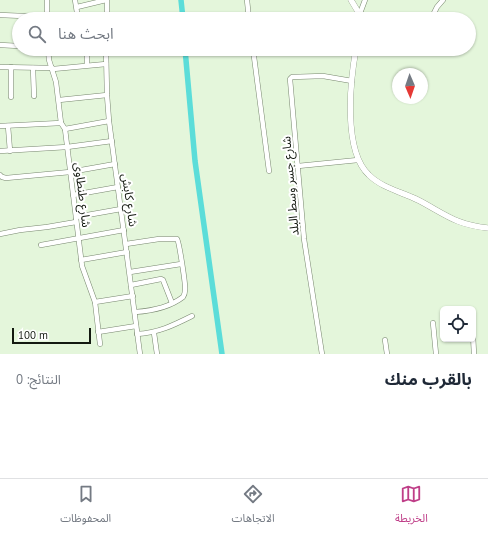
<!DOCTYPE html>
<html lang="ar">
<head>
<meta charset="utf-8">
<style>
  body { margin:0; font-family:"PT Sans","Noto Sans Arabic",sans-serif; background:#f2f2f3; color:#1f2937; direction:rtl }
  .controls { position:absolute; right:12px; bottom:12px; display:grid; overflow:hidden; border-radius:6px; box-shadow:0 1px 3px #0004 }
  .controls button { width:36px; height:36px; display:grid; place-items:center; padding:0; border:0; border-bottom:1px solid #e0e1e3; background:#fff; color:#1f2937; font:20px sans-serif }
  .compass { position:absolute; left:392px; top:68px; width:36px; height:36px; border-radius:50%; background:#fff; box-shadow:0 1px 3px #0004; rotate:178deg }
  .scale { position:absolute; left:12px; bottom:10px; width:79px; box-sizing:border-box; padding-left:4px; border:2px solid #131910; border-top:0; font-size:11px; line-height:14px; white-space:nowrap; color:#131910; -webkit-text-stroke:3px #fff; paint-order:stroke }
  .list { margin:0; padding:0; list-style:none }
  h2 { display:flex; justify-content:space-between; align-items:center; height:52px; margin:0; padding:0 16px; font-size:17px }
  h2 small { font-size:13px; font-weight:400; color:#747a83 }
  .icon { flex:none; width:22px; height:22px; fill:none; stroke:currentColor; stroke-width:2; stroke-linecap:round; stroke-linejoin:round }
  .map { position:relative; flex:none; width:488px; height:354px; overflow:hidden; direction:ltr }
  .search { position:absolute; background:#fff; box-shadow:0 1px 3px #0004; left:12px; right:12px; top:12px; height:44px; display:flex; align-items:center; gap:10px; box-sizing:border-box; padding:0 14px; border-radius:22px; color:#747a83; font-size:15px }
  .sheet { height:124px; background:#fff }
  nav { display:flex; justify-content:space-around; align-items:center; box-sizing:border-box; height:56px; border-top:1px solid #e0e1e3; background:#fff; font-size:11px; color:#747a83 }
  nav a { display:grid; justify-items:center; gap:2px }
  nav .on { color:#bf3e88 }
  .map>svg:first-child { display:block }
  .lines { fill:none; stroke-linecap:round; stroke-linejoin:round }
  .canal { stroke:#5bddd9; stroke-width:5.5 }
  .minor-casing { stroke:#78876f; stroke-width:5.5 }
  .tertiary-casing { stroke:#78876f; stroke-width:6 }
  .minor { stroke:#fff; stroke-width:4.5 }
  .tertiary { stroke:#fff; stroke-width:5.5 }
  .labels { text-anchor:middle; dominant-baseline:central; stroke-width:4; stroke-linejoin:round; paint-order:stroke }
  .street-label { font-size:12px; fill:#131910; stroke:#fff }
</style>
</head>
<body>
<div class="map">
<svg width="488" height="354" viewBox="0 0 488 354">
  <rect width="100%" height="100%" fill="#e4f6db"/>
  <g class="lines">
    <!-- canal -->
    <g class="canal">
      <path d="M181 0 183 19"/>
      <path d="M185 49 195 161 222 354"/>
    </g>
    <defs>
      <g id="minor">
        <path d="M47 0V19"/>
        <path d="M75 0 78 19"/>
        <path d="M247 0 249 19"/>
        <path d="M77 7 106 0"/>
        <path d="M0 15 47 17"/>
        <path d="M359 16 365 0"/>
        <path d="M107 19V0"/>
        <path d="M431 19 437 7 443 0"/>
        <path d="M0 45 19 46"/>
        <path d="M48 49 49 60 56 82 61 123 65 129 82 266 95 302 100 344"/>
        <path d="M87 49V65"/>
        <path d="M106 49 107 95 109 121 140 354"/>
        <path d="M253 49 269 171"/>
        <path d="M48 53 86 49"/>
        <path d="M0 67 52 68"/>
        <path d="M11 67V97"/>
        <path d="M33 68 34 96"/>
        <path d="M53 69 106 64"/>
        <path d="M59 100 107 95"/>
        <path d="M0 126 61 123"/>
        <path d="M8 126 10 151"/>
        <path d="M65 129 109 121"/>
        <path d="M0 151 67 147 112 141"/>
        <path d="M298 166 358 160"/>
        <path d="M0 175 2 177 6 178 70 172 115 164"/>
        <path d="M73 195 118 187"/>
        <path d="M76 217 121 209"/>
        <path d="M0 234 20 230 47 227 76 222"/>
        <path d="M126 244 159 239H177C179 241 186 286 185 290 185 293 185 294 183 297 170 307 151 311 135 312"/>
        <path d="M41 245 124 230"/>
        <path d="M81 260 127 252"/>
        <path d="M130 272 181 264"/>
        <path d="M131 285 161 279 163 280 172 303"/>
        <path d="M95 302 133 296"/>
        <path d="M433 323 436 354"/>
        <path d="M98 332 136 326"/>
        <path d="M154 333 157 354"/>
        <path d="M137 334C158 333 174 325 192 316"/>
        <path d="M473 335 474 354"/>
        <path d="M385 340 387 354"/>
        <path d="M322 354 304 239 290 79 292 77 323 76 352 81"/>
      </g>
      <g id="tertiary">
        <path d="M351 0 357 10 359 19"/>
        <path d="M356 49C350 82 343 151 369 175 382 188 402 192 418 200 445 214 456 225 488 228"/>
      </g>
    </defs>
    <!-- minor casing -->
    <use href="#minor" class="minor-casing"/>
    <!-- tertiary casing -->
    <use href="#tertiary" class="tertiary-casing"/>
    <!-- minor -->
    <use href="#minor" class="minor"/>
    <!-- tertiary -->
    <use href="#tertiary" class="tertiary"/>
  </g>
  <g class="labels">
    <!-- street labels -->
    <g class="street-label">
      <text transform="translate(290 186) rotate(-95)">شارع جسر وسط البلد</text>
      <text transform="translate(83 195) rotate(83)">شارع طنطاوى</text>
      <text transform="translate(130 200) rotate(82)">شارع كابش</text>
    </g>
  </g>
</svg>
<div class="controls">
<button><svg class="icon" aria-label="locate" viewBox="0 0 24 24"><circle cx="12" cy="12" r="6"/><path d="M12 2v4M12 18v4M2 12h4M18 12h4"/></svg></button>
</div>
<svg class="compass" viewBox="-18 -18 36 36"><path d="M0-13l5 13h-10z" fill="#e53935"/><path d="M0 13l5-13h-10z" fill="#747a83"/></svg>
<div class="scale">100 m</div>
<div class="search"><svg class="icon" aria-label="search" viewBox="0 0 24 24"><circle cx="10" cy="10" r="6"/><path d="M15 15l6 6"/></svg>ابحث هنا</div>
</div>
<section class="sheet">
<h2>بالقرب منك<small>النتائج: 0</small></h2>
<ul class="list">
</ul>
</section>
<nav>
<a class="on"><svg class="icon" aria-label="map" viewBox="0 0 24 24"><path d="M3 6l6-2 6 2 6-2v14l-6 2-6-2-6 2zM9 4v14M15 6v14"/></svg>الخريطة</a>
<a><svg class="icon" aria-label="directions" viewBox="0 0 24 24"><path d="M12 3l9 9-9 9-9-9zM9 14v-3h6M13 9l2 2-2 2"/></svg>الاتجاهات</a>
<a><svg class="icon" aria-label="saved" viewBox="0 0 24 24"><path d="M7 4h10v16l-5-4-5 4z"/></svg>المحفوظات</a>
</nav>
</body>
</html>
